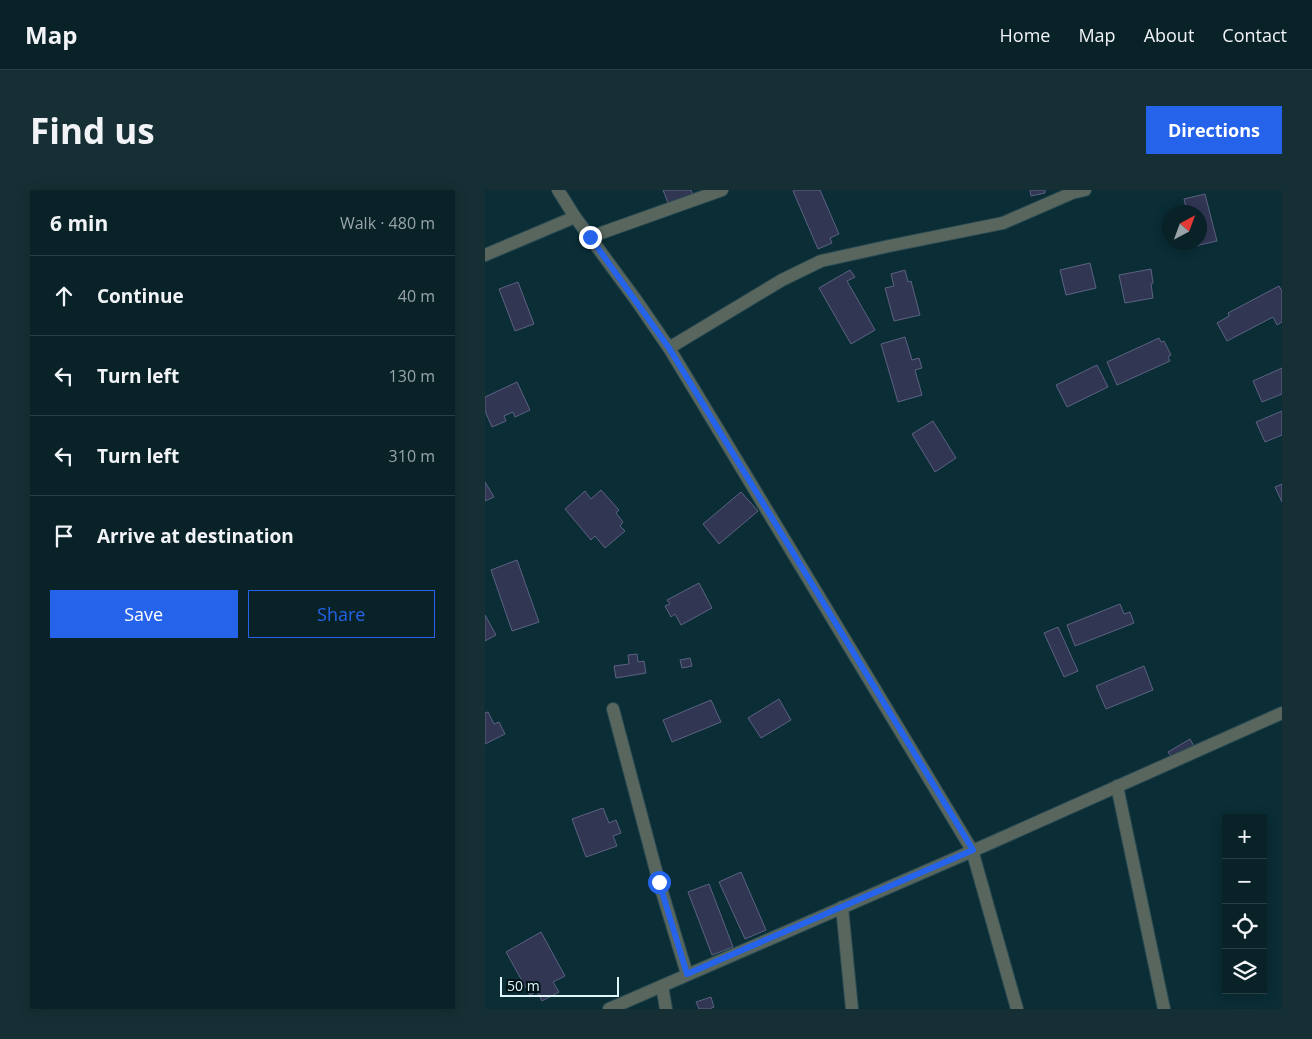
<!DOCTYPE html>
<html lang="en">
<head>
<meta charset="utf-8">
<style>
  body { margin:0; font-family:"Open Sans",sans-serif; background:#162f34; color:#f1f3f6 }
  .controls { position:absolute; right:15px; bottom:15px; display:grid; overflow:hidden; border-radius:0px; box-shadow:0 2px 12px #0003 }
  .controls button { width:45px; height:45px; display:grid; place-items:center; padding:0; border:0; border-bottom:1px solid #293f45; background:#082228; color:#f1f3f6; font:25px sans-serif }
  .compass { position:absolute; left:677px; top:15px; width:45px; height:45px; border-radius:50%; background:#082228; box-shadow:0 2px 12px #0003; rotate:41deg }
  .scale { position:absolute; left:15px; bottom:12px; width:119px; box-sizing:border-box; padding-left:5px; border:2px solid #dff6fd; border-top:0; font-size:14px; line-height:18px; white-space:nowrap; color:#dff6fd; -webkit-text-stroke:4px #031418; paint-order:stroke }
  .stop { position:absolute; width:15px; height:15px; margin:-11px; border:4px solid #2563eb; border-radius:50%; background:#fff }
  .stop.end { background:#2563eb; border-color:#fff; box-shadow:0 1px 5px #0008 }
  .list { margin:0; padding:0; list-style:none }
  h2 { display:flex; justify-content:space-between; align-items:center; height:65px; margin:0; padding:0 20px; font-size:21px }
  h2 small { font-size:16px; font-weight:400; color:#98a4a8 }
  .list li { display:grid; grid-template-columns:32px 1fr auto; gap:15px; align-items:center; box-sizing:border-box; height:80px; padding:0 20px; border-top:1px solid #293f45 }
  .list b { display:block; font-size:19px; white-space:nowrap }
  .list em { font-size:16px; font-style:normal; color:#98a4a8 }
  .actions { display:flex; gap:10px; padding:15px 20px }
  .actions a { flex:1; padding:11px 0; border:1px solid #2563eb; border-radius:0px; text-align:center; font-size:18px; color:#2563eb }
  .actions .main { background:#2563eb; color:#fff }
  .icon { flex:none; width:28px; height:28px; fill:none; stroke:currentColor; stroke-width:2; stroke-linecap:round; stroke-linejoin:round }
  .map { position:relative; flex:none; width:797px; height:819px; overflow:hidden; border-radius:0px }
  header { display:flex; align-items:center; gap:30px; box-sizing:border-box; height:70px; padding:0 25px; background:#082228; border-bottom:1px solid #293f45 }
  header strong { font-size:24px }
  nav { display:flex; gap:28px; margin-inline-start:auto; font-size:18px }
  .intro { display:flex; align-items:center; justify-content:space-between; box-sizing:border-box; height:120px; padding:0 30px }
  h1 { margin:0; font-size:35px }
  .button { padding:12px 22px; border-radius:0px; background:#2563eb; color:#fff; font-size:18px; font-weight:700 }
  main { display:flex; gap:30px; padding:0 30px }
  aside { flex:1; background:#082228; border-radius:0px; box-shadow:0 2px 12px #0003 }
  .map>svg:first-child { display:block }
  .building { fill:#313653; stroke:#5c6282 }
  .lines { fill:none; stroke-linecap:round; stroke-linejoin:round }
  .minor-casing { stroke:#284952; stroke-width:14 }
  .minor { stroke:#58665d; stroke-width:12 }
  .route { stroke:#2563eb; stroke-width:6 }
</style>
</head>
<body>
<header>
<strong>Map</strong>
<nav><a>Home</a><a>Map</a><a>About</a><a>Contact</a></nav>
</header>
<div class="intro"><h1>Find us</h1><a class="button">Directions</a></div>
<main>
<aside>
<h2>6 min<small>Walk · 480 m</small></h2>
<ul class="list">
<li><svg class="icon" aria-label="ahead" viewBox="0 0 24 24"><path d="M12 20V5M6 11l6-6 6 6"/></svg><div><b>Continue</b></div><em>40 m</em></li>
<li><svg class="icon" aria-label="left" viewBox="0 0 24 24"><path d="M17 20v-9H6M10 6l-5 5 5 5"/></svg><div><b>Turn left</b></div><em>130 m</em></li>
<li><svg class="icon" aria-label="left" viewBox="0 0 24 24"><path d="M17 20v-9H6M10 6l-5 5 5 5"/></svg><div><b>Turn left</b></div><em>310 m</em></li>
<li><svg class="icon" aria-label="arrive" viewBox="0 0 24 24"><path d="M6 21V4h12l-3 4 3 4H6"/></svg><div><b>Arrive at destination</b></div></li>
</ul>
<div class="actions"><a class="main">Save</a><a>Share</a></div>
</aside>
<div class="map">
<svg width="797" height="819" viewBox="0 0 797 819">
  <rect width="100%" height="100%" fill="#0a2d36"/>
  <!-- building -->
  <g class="building">
    <path d="M178 0H206L209 7 183 13Z"/>
    <path d="M310 0H335L354 44 345 48 347 53 333 59 308 1Z"/>
    <path d="M545 0H560V3L546 6Z"/>
    <path d="M720 4 732 51 710 56 709 52H714V22H702L699 9Z"/>
    <path d="M605 73 611 98 581 105 575 80Z"/>
    <path d="M666 79 668 93 666 94 668 108 640 113 634 85Z"/>
    <path d="M365 80 370 87 362 91 390 140 366 154 334 98Z"/>
    <path d="M420 80 423 92 426 91 435 125 409 131 400 98 409 96 406 84Z"/>
    <path d="M33 92 49 134 30 141 14 99Z"/>
    <path d="M794 96 797 101V132L792 135 788 127 742 151 732 133 744 126 743 123Z"/>
    <path d="M420 147 427 170 434 168 437 178 430 180 437 205 413 212 396 154Z"/>
    <path d="M674 148 676 152 679 151 686 165 683 167 685 171 632 195 622 172Z"/>
    <path d="M612 175 623 197 582 217 571 195Z"/>
    <path d="M797 178V204L777 212 768 191Z"/>
    <path d="M32 192 45 220 30 227 28 222 19 226 21 231 7 237 0 221V207Z"/>
    <path d="M797 221V245L780 252 771 232Z"/>
    <path d="M448 231 471 268 450 282 427 244Z"/>
    <path d="M0 292 9 307 0 311Z"/>
    <path d="M797 294V312L790 297Z"/>
    <path d="M116 300 134 320 131 323 138 332 135 336 140 341 120 358 110 346 106 350 80 319 100 301 106 309Z"/>
    <path d="M256 302 273 321 234 354 218 334Z"/>
    <path d="M32 370 54 432 27 441 6 380Z"/>
    <path d="M214 393 227 418 196 435 190 424 186 427 180 416 185 414 182 410Z"/>
    <path d="M635 414 639 424 645 422 649 433 590 456 582 435Z"/>
    <path d="M0 425 11 445 0 451Z"/>
    <path d="M573 437 593 481 579 487 559 443Z"/>
    <path d="M152 464 153 472 159 471 161 483 131 488 129 476 144 474 143 465Z"/>
    <path d="M205 468 207 476 197 478 195 470Z"/>
    <path d="M659 476 668 500 621 519 611 496Z"/>
    <path d="M294 509 306 530 276 548 263 528Z"/>
    <path d="M226 510 236 532 187 552 178 530Z"/>
    <path d="M3 522 9 534 14 532 20 544 0 554V523Z"/>
    <path d="M705 549 710 558 689 571 683 562Z"/>
    <path d="M118 618 124 633 131 630 136 643 128 646 132 656 101 667 87 629Z"/>
    <path d="M256 682 281 740 260 749 234 692Z"/>
    <path d="M224 694 248 757 227 765 203 702Z"/>
    <path d="M56 742 80 786 68 792 74 802 57 811 52 801 45 805 21 762Z"/>
    <path d="M226 807 229 817 224 819H214L211 812Z"/>
  </g>
  <g class="lines">
    <defs>
      <g id="minor">
        <path d="M73 0 90 27 151 110 184 158 487 660 532 819"/>
        <path d="M105 47 237 0"/>
        <path d="M0 65 90 27"/>
        <path d="M184 158 297 90 336 71 404 56 518 33 587 3 600 0"/>
        <path d="M128 519 174 692 202 784"/>
        <path d="M632 596 679 819"/>
        <path d="M357 717 367 819"/>
        <path d="M177 796 181 819"/>
        <path d="M124 819 501 655 797 523"/>
      </g>
    </defs>
    <!-- minor casing -->
    <use href="#minor" class="minor-casing"/>
    <!-- minor -->
    <use href="#minor" class="minor"/>
  </g>
  <g class="lines">
    <!-- route -->
    <path class="route" d="M105 47 184 158 488 660 202 784 174 692"/>
  </g>
</svg>
<div class="controls">
<button>+</button>
<button>−</button>
<button><svg class="icon" aria-label="locate" viewBox="0 0 24 24"><circle cx="12" cy="12" r="6"/><path d="M12 2v4M12 18v4M2 12h4M18 12h4"/></svg></button>
<button><svg class="icon" aria-label="layers" viewBox="0 0 24 24"><path d="M12 4l9 5-9 5-9-5zM3 14l9 5 9-5"/></svg></button>
</div>
<svg class="compass" viewBox="-18 -18 36 36"><path d="M0-13l5 13h-10z" fill="#e53935"/><path d="M0 13l5-13h-10z" fill="#98a4a8"/></svg>
<div class="scale">50 m</div>
<div class="stop" style="left:174px;top:692px"></div>
<div class="stop end" style="left:105px;top:47px"></div>
</div>
</main>
</body>
</html>
